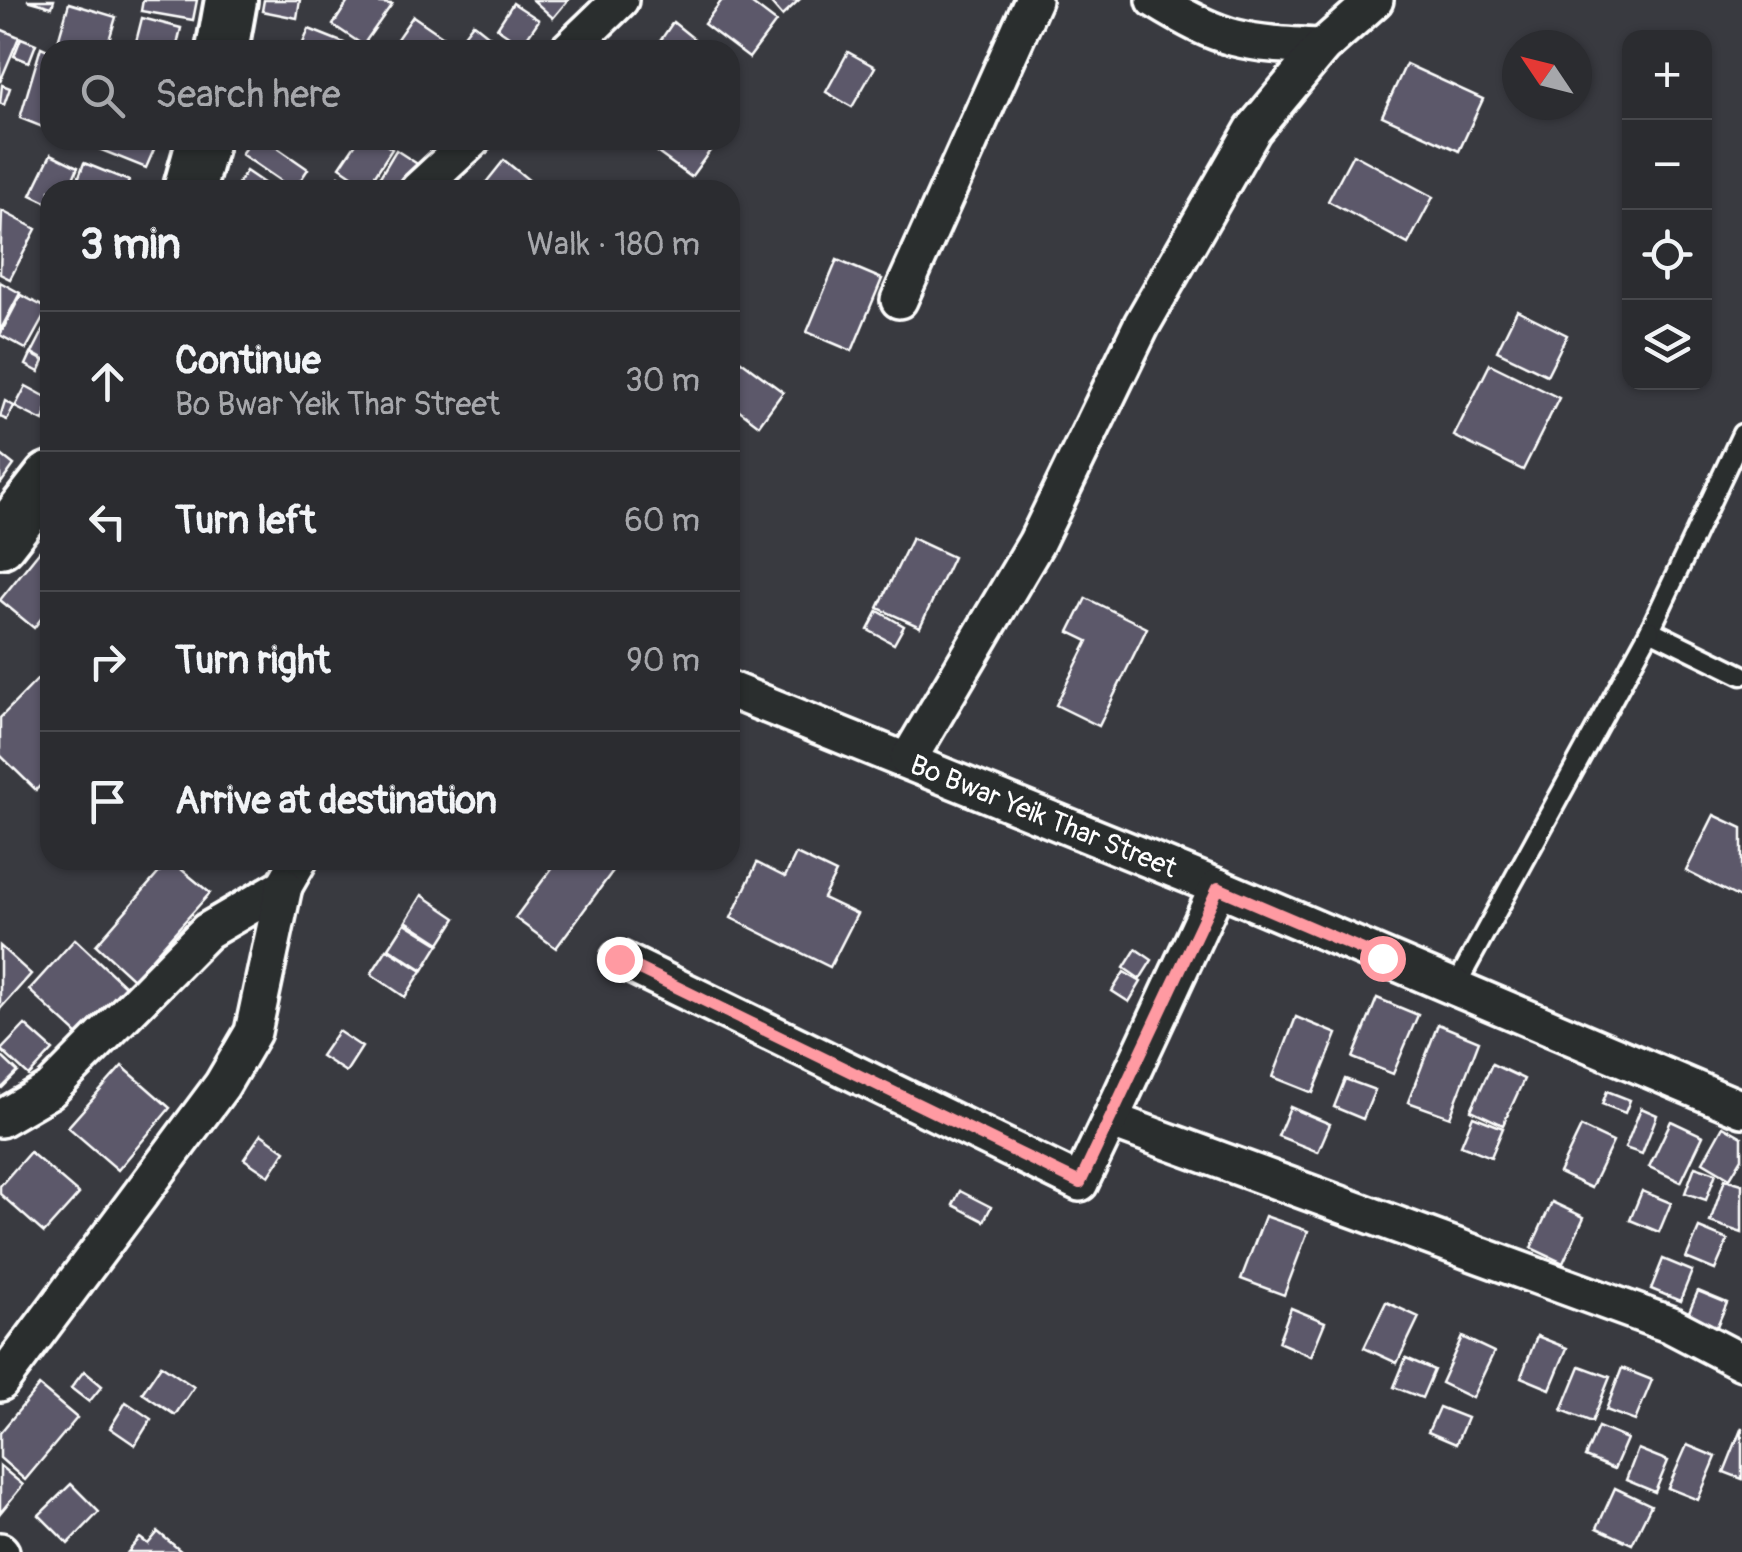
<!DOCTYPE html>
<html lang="en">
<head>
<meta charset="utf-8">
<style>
  body { margin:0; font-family:Pangolin,sans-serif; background:#333438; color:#f1f3f6 }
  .controls { position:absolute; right:30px; top:30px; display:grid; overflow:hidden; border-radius:20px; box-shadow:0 2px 8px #0004 }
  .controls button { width:90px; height:90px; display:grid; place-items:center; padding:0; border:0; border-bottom:2px solid #47484c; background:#2b2c30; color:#f1f3f6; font:50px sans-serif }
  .compass { position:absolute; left:1502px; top:30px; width:90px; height:90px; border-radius:50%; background:#2b2c30; box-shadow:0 2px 8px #0004; rotate:305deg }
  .stop { position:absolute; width:30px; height:30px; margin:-22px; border:8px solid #ff9aa2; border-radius:50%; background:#fff }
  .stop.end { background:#ff9aa2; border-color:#fff; box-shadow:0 2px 10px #0008 }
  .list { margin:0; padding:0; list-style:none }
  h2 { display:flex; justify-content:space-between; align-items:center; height:130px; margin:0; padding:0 40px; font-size:42px }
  h2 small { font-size:32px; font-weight:400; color:#a6a7ab }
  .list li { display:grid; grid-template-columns:65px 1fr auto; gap:30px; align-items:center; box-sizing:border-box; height:140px; padding:0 40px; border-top:2px solid #47484c }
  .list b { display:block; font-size:38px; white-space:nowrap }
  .list p { margin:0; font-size:32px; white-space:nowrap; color:#a6a7ab }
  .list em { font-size:32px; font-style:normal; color:#a6a7ab }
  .icon { flex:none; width:55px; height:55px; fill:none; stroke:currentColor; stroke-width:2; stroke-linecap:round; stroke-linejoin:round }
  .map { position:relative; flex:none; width:1742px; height:1552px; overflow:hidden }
  .search { position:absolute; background:#2b2c30; box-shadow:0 2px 8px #0004; left:40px; top:40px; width:700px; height:110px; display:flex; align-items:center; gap:25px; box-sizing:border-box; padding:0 35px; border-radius:30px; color:#a6a7ab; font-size:38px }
  .panel { position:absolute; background:#2b2c30; box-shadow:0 2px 8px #0004; left:40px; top:180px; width:700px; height:690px; border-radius:30px }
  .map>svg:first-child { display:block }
  .building { fill:#5b586a; stroke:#fff; stroke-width:2.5 }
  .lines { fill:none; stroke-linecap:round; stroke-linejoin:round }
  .lane-casing { stroke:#fff; stroke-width:25 }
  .street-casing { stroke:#fff; stroke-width:42 }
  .secondary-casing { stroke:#fff; stroke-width:58 }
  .lane { stroke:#2a2d2e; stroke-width:18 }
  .street { stroke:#2a2d2e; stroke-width:35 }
  .secondary { stroke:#2a2d2e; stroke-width:50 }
  .route { stroke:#ff9aa2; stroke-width:12 }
  .labels { text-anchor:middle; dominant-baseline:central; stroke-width:10; stroke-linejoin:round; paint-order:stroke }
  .street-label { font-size:28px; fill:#fff; stroke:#2a2d2e }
</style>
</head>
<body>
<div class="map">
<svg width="1742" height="1552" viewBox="0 0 1742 1552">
  <rect width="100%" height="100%" fill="#393a40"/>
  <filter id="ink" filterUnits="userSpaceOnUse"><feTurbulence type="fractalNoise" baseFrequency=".01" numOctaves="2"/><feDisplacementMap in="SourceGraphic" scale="20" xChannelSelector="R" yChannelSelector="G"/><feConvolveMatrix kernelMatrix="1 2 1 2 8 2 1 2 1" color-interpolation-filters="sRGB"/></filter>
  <g filter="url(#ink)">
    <!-- building -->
    <g class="building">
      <path d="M27 0H54L52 7Z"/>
      <path d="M143 0H197L193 20 141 11Z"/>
      <path d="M264 0H300L297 18 262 11Z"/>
      <path d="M349 0 392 4 363 45 333 25Z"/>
      <path d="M533 0H568L553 18Z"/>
      <path d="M722 0H747L776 22 749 58 704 24Z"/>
      <path d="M768 0H799L782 16Z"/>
      <path d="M69 3 116 17 106 50 56 48Z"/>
      <path d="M513 3 539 20 522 45 497 28Z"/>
      <path d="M413 16 448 40 441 50H399L392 46Z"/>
      <path d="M142 18 181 28 176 50H134Z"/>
      <path d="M673 22 694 39 686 50H654Z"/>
      <path d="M473 23 502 46 499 50H452Z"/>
      <path d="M0 29 19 37 0 82Z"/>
      <path d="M309 29 344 43 341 50H300Z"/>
      <path d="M21 38 36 44 29 62 14 56Z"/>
      <path d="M41 47 50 51V130L20 118Z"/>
      <path d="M848 52 875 67 852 107 826 92Z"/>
      <path d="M1406 64 1483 99 1459 151 1382 116Z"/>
      <path d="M2 85 10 88 4 105 0 103Z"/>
      <path d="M97 140H158L146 168 94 147Z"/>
      <path d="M251 140H266L308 169 294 190 241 154Z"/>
      <path d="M358 140H379L392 149 368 186 340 167Z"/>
      <path d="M416 140H455L448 150 435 141 430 149Z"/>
      <path d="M640 140H709L715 144 691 177Z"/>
      <path d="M396 150 419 165 402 190H372Z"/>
      <path d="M51 154 78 167 68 190H50V204L31 195Z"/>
      <path d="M1353 154 1433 197 1408 244 1328 201Z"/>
      <path d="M504 160 541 190H480Z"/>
      <path d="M84 163 129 181 125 190H74Z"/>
      <path d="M246 171 274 190H234Z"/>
      <path d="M339 176 357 190H328Z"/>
      <path d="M2 211 36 229 10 279 0 274Z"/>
      <path d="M837 260 882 279 852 351 807 332Z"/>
      <path d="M0 282 20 293 0 331Z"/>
      <path d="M21 295 48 309 26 349 0 335Z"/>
      <path d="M1517 310 1567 335 1547 375 1497 351Z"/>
      <path d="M50 318V363L32 353Z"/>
      <path d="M31 354 44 361 39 372 26 365Z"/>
      <path d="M737 358 783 392 759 425 730 403V368Z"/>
      <path d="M1490 364 1559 398 1523 470 1454 436Z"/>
      <path d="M26 386 50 399 43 421 15 407Z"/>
      <path d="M5 401 14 406 7 420 0 417Z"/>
      <path d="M0 454 14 465 1 483 0 482Z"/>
      <path d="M50 538V607L34 628 0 600Z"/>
      <path d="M912 538 953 557 920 627 878 608Z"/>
      <path d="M1086 598 1147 628 1099 726 1056 705 1088 641 1069 632Z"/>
      <path d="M878 611 904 626 894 644 868 630Z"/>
      <path d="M40 677 50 687V776L36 790 0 755V718Z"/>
      <path d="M1714 815 1742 828V899L1686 871Z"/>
      <path d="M796 854 836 873 823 898 857 914 830 967 731 918 757 863 785 877Z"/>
      <path d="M170 860 210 893 133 979 96 945Z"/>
      <path d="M558 860H621L556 948 515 918Z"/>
      <path d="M422 895 456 918 440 943 406 921Z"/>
      <path d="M405 923 439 944 423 970 389 948Z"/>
      <path d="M75 939 125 986 79 1036 29 990Z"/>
      <path d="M0 946 31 974 0 1009Z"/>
      <path d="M387 949 422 971 405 997 371 974Z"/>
      <path d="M1136 949 1152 960 1140 979 1124 968Z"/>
      <path d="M1124 972 1141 982 1129 1002 1112 991Z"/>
      <path d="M1377 998 1418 1015 1393 1074 1353 1058Z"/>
      <path d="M1296 1017 1337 1034 1313 1093 1273 1077Z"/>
      <path d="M1438 1024 1479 1041 1450 1117 1408 1102Z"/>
      <path d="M25 1025 53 1050 29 1076 1 1050Z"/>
      <path d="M338 1031 362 1047 346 1072 321 1056Z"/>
      <path d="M0 1055 18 1072 2 1088 0 1087Z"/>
      <path d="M1492 1064 1524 1079 1503 1125 1471 1110Z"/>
      <path d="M122 1066 170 1108 118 1170 68 1127Z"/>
      <path d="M1345 1079 1375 1090 1363 1119 1334 1107Z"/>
      <path d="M1607 1091 1630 1100 1625 1113 1602 1104Z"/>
      <path d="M1290 1107 1330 1124 1318 1152 1278 1136Z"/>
      <path d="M1641 1108 1657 1115 1642 1154 1625 1148Z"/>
      <path d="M1473 1116 1503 1128 1491 1157 1461 1145Z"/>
      <path d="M1671 1121 1703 1136 1681 1182 1649 1167Z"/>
      <path d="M1723 1126 1742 1137V1158L1730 1178 1703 1162Z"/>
      <path d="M1581 1127 1613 1142 1591 1188 1559 1173Z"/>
      <path d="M261 1134 285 1151 269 1176 244 1159Z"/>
      <path d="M30 1152 79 1194 44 1233 0 1194V1186Z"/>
      <path d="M1695 1166 1716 1173 1706 1200 1685 1193Z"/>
      <path d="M1725 1179 1742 1184V1233L1710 1222Z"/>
      <path d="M960 1191 991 1207 984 1221 953 1205Z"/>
      <path d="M1642 1191 1671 1203 1659 1232 1630 1220Z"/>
      <path d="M1552 1202 1584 1217 1563 1263 1531 1248Z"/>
      <path d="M1265 1216 1308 1231 1284 1295 1241 1279Z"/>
      <path d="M1699 1228 1728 1240 1715 1270 1686 1258Z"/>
      <path d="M1663 1259 1692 1271 1680 1301 1651 1289Z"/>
      <path d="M1698 1291 1727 1303 1714 1333 1685 1321Z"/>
      <path d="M1386 1302 1419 1317 1397 1363 1364 1348Z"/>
      <path d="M1291 1308 1325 1322 1311 1356 1278 1342Z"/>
      <path d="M1537 1336 1567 1348 1550 1389 1521 1377Z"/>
      <path d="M1462 1337 1494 1352 1472 1398 1441 1383Z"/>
      <path d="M1406 1358 1434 1370 1422 1398 1394 1387Z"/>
      <path d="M161 1365 194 1387 175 1415 142 1393Z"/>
      <path d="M1580 1366 1610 1377 1592 1422 1562 1410Z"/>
      <path d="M1622 1368 1652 1380 1635 1421 1606 1410Z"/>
      <path d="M84 1371 102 1386 89 1402 71 1388Z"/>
      <path d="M39 1386 77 1418 25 1480 0 1458V1433Z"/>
      <path d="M126 1402 151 1419 135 1445 110 1428Z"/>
      <path d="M1439 1407 1467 1418 1456 1444 1428 1432Z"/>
      <path d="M1598 1427 1627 1439 1614 1469 1585 1457Z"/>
      <path d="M1742 1427V1479L1724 1472Z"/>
      <path d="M1687 1445 1716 1457 1698 1500 1668 1488Z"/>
      <path d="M1638 1449 1668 1461 1655 1492 1626 1480Z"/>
      <path d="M0 1466 23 1485 0 1513Z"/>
      <path d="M71 1484 99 1512 68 1544 39 1515Z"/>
      <path d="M1615 1488 1651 1505 1632 1544 1597 1528Z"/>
      <path d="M158 1532 182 1552H128L140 1538 148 1544Z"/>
    </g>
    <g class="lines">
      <defs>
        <g id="lane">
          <path d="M1742 434 1650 630 1742 675"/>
          <path d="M1454 989 1650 630"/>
        </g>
        <g id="street">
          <path d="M1155 0C1221 41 1246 44 1322 47"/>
          <path d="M568 50 620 0"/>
          <path d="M418 190 472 140"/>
          <path d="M899 300 1033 0"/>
          <path id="s1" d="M730 690 1218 887 1742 1109"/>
          <path d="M908 760 1036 543 1142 324 1253 130 1322 47 1375 0"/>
          <path d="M619 959 1080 1183 1110 1120 1671 1325 1742 1362"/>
          <path d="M0 1119 50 1090 207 931 284 886 299 860"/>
          <path d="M1110 1120 1218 887"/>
          <path d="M0 1383 222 1085 253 1032 284 886"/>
          <path d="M0 1551 1 1552"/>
        </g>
        <g id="secondary">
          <path d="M222 50 231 0"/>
          <path d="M189 190 203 140"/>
          <path d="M0 542 50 478"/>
        </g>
      </defs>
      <!-- lane casing -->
      <use href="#lane" class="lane-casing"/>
      <!-- street casing -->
      <use href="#street" class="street-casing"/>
      <!-- secondary casing -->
      <use href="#secondary" class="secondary-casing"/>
      <!-- lane -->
      <use href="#lane" class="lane"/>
      <!-- street -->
      <use href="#street" class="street"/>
      <!-- secondary -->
      <use href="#secondary" class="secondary"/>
    </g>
  </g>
  <g class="lines" filter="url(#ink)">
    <!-- route -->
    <path class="route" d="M619 959 1080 1183 1218 888 1382 958"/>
  </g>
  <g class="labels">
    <!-- street labels -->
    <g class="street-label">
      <text stroke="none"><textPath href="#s1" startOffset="338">Bo Bwar Yeik Thar Street</textPath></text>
    </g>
  </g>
</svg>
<div class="controls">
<button>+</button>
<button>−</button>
<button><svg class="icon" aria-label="locate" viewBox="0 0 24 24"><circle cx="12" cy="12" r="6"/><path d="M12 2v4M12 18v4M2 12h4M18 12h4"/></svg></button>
<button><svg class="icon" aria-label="layers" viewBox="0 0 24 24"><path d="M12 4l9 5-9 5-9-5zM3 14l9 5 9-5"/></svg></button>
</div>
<svg class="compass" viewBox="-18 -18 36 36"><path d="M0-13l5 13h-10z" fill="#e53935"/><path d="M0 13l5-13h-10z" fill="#a6a7ab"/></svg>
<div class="stop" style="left:1382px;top:958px"></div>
<div class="stop end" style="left:619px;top:959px"></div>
<div class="search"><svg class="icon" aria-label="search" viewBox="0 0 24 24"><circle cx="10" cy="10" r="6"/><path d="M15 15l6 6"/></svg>Search here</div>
<section class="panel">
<h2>3 min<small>Walk · 180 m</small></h2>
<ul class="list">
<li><svg class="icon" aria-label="ahead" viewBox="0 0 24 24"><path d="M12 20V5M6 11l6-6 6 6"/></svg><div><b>Continue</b><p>Bo Bwar Yeik Thar Street</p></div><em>30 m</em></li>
<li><svg class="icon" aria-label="left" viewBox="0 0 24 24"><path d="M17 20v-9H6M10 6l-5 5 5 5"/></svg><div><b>Turn left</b></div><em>60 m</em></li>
<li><svg class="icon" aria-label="right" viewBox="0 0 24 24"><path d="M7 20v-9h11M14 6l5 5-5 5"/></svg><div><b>Turn right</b></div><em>90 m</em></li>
<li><svg class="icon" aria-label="arrive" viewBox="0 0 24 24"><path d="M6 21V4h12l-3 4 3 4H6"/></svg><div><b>Arrive at destination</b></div></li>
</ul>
</section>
</div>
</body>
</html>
